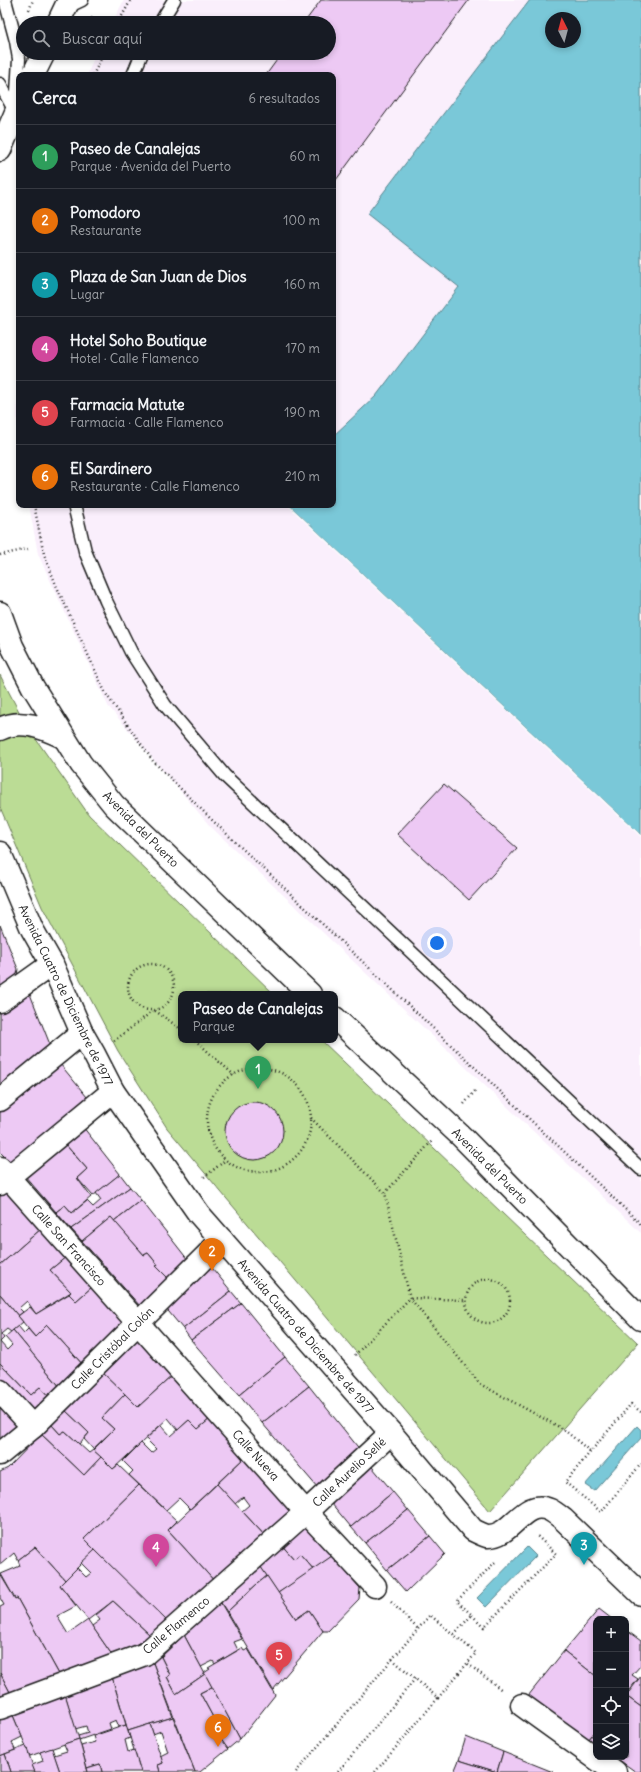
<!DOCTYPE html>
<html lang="es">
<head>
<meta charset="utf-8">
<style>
  body { margin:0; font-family:Delius,sans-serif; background:#242831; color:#f1f3f6 }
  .controls { position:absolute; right:12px; bottom:12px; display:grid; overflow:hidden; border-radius:8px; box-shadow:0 2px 6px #0003 }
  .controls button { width:36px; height:36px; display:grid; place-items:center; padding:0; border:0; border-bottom:1px solid #363941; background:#171b24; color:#f1f3f6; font:20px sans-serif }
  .compass { position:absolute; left:545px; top:12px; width:36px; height:36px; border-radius:50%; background:#171b24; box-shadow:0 2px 6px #0003; rotate:354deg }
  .you { position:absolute; left:437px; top:943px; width:14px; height:14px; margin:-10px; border:3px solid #fff; border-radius:50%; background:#1a73e8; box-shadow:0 0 0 6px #1a73e833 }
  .badge { display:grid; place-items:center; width:26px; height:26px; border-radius:50%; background:#2563eb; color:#fff; font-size:13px; font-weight:700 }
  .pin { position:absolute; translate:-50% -33px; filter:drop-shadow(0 1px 2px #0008) }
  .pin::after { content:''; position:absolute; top:21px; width:14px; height:12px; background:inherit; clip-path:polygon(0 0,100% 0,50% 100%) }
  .popup { position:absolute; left:178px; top:991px; width:160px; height:52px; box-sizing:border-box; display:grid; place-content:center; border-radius:8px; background:#171b24; filter:drop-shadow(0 1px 3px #0005); font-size:13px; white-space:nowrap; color:#9ea1a6 }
  .popup b { font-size:15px; color:#f1f3f6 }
  .popup::after { content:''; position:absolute; left:50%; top:100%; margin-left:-8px; border:8px solid transparent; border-top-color:#171b24 }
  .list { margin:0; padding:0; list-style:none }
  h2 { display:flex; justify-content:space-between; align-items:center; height:52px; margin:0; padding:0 16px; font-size:17px }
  h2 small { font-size:13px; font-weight:400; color:#9ea1a6 }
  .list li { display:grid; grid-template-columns:26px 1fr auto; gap:12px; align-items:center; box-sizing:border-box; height:64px; padding:0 16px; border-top:1px solid #363941 }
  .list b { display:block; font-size:15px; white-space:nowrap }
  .list p { margin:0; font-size:13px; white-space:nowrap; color:#9ea1a6 }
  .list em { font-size:13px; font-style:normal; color:#9ea1a6 }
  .icon { flex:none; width:22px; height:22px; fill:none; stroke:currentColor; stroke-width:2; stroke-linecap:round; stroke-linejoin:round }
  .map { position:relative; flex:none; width:641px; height:1772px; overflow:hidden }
  .search { position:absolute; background:#171b24; box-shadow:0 2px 6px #0003; left:16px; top:16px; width:320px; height:44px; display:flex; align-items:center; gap:10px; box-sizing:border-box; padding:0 14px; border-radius:22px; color:#9ea1a6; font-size:15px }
  .panel { position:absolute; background:#171b24; box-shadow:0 2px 6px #0003; left:16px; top:72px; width:320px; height:436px; border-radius:8px }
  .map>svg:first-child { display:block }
  .built { fill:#faeffc }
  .green { fill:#bbdc95; stroke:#6c7c58 }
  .water { fill:#7ac8d8; stroke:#54838d; fill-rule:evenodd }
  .pier { fill:#fff }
  .building { fill:#edc9f4; stroke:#1c1c1c }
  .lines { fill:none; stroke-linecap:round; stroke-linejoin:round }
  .lane-casing { stroke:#1c1c1c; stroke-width:15 }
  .street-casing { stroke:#1c1c1c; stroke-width:25 }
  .secondary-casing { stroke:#1c1c1c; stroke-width:25 }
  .path { stroke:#1c1c1c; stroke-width:2.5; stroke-dasharray:1 3; stroke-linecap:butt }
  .lane { stroke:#fff; stroke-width:12 }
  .street { stroke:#fff; stroke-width:22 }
  .secondary { stroke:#fff; stroke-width:22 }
  .labels { text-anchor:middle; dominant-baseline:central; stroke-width:4; stroke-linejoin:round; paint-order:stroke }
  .street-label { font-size:12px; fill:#1c1c1c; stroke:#fff }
</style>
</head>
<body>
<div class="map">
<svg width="641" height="1772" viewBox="0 0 641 1772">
  <rect width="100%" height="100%" fill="#fff"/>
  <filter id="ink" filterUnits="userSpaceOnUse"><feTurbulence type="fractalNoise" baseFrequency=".025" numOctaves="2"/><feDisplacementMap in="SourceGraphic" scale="8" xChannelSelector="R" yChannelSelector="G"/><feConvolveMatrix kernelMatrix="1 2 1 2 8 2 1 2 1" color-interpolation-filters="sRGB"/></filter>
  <g filter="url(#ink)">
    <!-- built -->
    <g class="built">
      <path d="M124 0H530L367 214 459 286 376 396 333 436V75H87L96 53H329V23H112Z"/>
      <path d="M19 310V448L17 434Z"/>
      <path d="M29 505H289L641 835V1233L210 826 108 706 38 554Z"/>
    </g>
    <!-- green -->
    <path class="green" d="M0 675 26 725 89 815 274 994H181V1040H321L638 1343 490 1511 167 1128 118 1051 42 907 0 807Z"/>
    <!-- water -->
    <g class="water">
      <path d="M530 0H641V835L289 505H333V436L376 396 459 287 367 214ZM551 18H575V42H551Z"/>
      <path d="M637 1426 641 1430V1438L594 1491 585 1485Z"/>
      <path d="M527 1547 536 1556 486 1607 477 1598Z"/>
    </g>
    <!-- pier -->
    <path class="pier" d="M287 505H289L641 835V837Z"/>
    <!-- building -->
    <g class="building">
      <path d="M321 0H469L333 184V75H266L282 53H329V23H304Z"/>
      <path d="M444 784 517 848 469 900 397 834Z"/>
      <path d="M0 925 18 969 16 980 0 992Z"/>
      <path d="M19 991 30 994 49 1042V1051L0 1094V1006Z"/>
      <path d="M56 1059 87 1097 11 1163 0 1152V1108Z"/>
      <circle cx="254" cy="1131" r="29"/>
      <path d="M83 1127 120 1174 93 1196 77 1178 87 1169 64 1143Z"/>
      <path d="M64 1143 87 1169 77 1178 91 1197 72 1213 65 1205 56 1212 24 1175Z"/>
      <path d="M120 1174 130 1187 71 1229 56 1212 65 1205 72 1213 87 1201 93 1207 101 1200 96 1193Z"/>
      <path d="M130 1187 141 1200 114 1221 111 1217 82 1241 71 1229Z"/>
      <path d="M5 1190 41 1229 0 1265V1193Z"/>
      <path d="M141 1200 188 1260 169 1279 156 1266 158 1265 148 1253 144 1255 114 1221Z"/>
      <path d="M111 1217 144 1255 148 1253 158 1265 156 1266 169 1279 140 1306 82 1241Z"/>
      <path d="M41 1229 66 1257 50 1270 71 1292 36 1314 27 1301 19 1308 23 1312 18 1316 0 1294V1265Z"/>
      <path d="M66 1257 92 1287 76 1301 69 1294 71 1292 50 1270Z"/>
      <path d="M208 1263 231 1291 183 1329 164 1306Z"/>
      <path d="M92 1287 124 1324 83 1365 47 1325 35 1337 18 1316 30 1307 36 1314 69 1294 76 1301Z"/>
      <path d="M231 1291 241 1303 191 1340 183 1329Z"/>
      <path d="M0 1294 23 1322 11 1332 7 1329 1 1334 4 1338 0 1342Z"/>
      <path d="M241 1303 285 1357 239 1395 191 1340Z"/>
      <path d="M47 1325 83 1365 60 1387 13 1330 18 1326 24 1333 28 1329 35 1337Z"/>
      <path d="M13 1330 60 1387 50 1398 40 1387 31 1395 0 1363V1342L7 1350 12 1345 5 1337Z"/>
      <path d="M136 1337 172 1376 138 1407 102 1372Z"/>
      <path d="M285 1357 309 1386 262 1423 239 1395Z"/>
      <path d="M0 1363 31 1395 40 1387 50 1398 29 1418 0 1383Z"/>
      <path d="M102 1372 125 1394 102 1418 114 1429 93 1449 84 1439 89 1433 65 1410Z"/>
      <path d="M172 1376 210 1419 198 1429 189 1420 178 1430 168 1418 113 1469 93 1450 114 1429 102 1418 125 1394 138 1407Z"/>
      <path d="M309 1386 361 1451 318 1488 262 1423Z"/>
      <path d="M0 1400 23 1425 0 1442Z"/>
      <path d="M65 1410 89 1433 79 1444 65 1431 60 1434 51 1424Z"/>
      <path d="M210 1419 244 1458 190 1509 179 1498 166 1510 129 1475 133 1471 123 1461 141 1443 151 1453 156 1449 146 1439 161 1425 171 1436 189 1420 198 1429Z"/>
      <path d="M51 1424 60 1434 65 1431 89 1453 93 1450 101 1457 84 1475 41 1434Z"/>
      <path d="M41 1434 84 1475 101 1457 113 1469 118 1465 139 1485 84 1539 95 1550 65 1580 35 1547 18 1560 14 1553 0 1565V1472L8 1468Z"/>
      <path d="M244 1458 293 1513 266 1537 242 1511 249 1505 243 1497 235 1504 217 1484Z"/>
      <path d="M368 1462 393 1492 351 1527 326 1497Z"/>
      <path d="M217 1484 266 1537 216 1583 168 1530Z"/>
      <path d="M139 1485 177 1521 168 1530 216 1583 170 1625 84 1539Z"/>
      <path d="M393 1492 408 1510 365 1543 351 1527Z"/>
      <path d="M408 1510 430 1536 387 1570 365 1543Z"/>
      <path d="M300 1521 332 1556 314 1570 300 1554 294 1559 278 1541Z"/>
      <path d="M430 1536 445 1554 406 1592 387 1570Z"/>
      <path d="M278 1541 294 1559 300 1554 314 1570 278 1593 256 1560Z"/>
      <path d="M35 1547 65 1580 60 1585 76 1606 57 1616 68 1634 88 1620 115 1659 61 1678 17 1598 15 1599 1 1574 20 1566 18 1560Z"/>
      <path d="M95 1550 169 1623 150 1635 113 1601 88 1620 60 1585 77 1568 86 1577 91 1573 81 1563Z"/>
      <path d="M332 1556 360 1588 359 1599 328 1631H323L309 1610 296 1619 278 1593Z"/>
      <path d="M256 1560 267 1576 257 1584 227 1612 216 1595Z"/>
      <path d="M0 1574 15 1599 17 1598 61 1678 12 1696 0 1673V1607L4 1605 0 1598Z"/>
      <path d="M267 1576 296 1619 309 1610 323 1631 273 1690 227 1612 257 1584Z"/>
      <path d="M216 1595 242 1639 234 1642 238 1650 215 1664 213 1661 201 1667 182 1631Z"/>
      <path d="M113 1601 150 1635 115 1659 92 1626 100 1620 96 1615Z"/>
      <path d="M599 1609 612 1619H596V1676L564 1651Z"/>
      <path d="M626 1630 641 1641V1665L632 1675 638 1679 626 1694Z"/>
      <path d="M184 1635 205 1674 176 1694 167 1677 170 1675 161 1657Z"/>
      <path d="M242 1648 244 1651 248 1649 275 1695 240 1739 204 1673 210 1669 208 1668Z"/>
      <path d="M564 1651 596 1676V1730L589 1739 528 1696Z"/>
      <path d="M160 1655 170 1675 167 1677 176 1694 205 1674 212 1687 200 1693 214 1719 209 1723 228 1749 200 1772H195L153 1663Z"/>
      <path d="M153 1663 173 1717 128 1731 112 1677Z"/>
      <path d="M0 1673 12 1696 0 1701Z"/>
      <path d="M641 1676V1707L626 1696Z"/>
      <path d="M112 1677 126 1725 119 1727 116 1720 109 1723 111 1729 79 1740 78 1736 88 1733 86 1726 75 1729 65 1694Z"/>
      <path d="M212 1687 240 1739 228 1749 209 1723 214 1719 200 1693Z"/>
      <path d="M65 1694 79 1739 30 1756 12 1713Z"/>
      <path d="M626 1696 641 1707V1772H636L615 1757H626Z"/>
      <path d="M12 1713 22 1737 12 1742 15 1750 0 1756V1717Z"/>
      <path d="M173 1717 195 1772H160L158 1765 163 1763 160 1756 168 1752 161 1731 153 1734 150 1724Z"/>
      <path d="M150 1724 163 1763 158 1765 160 1772H141L128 1731Z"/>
      <path d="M126 1725 130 1738 125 1740 128 1752 134 1750 141 1772H102L100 1764 87 1768 81 1746 95 1742 93 1736Z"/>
      <path d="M596 1730V1744L589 1739Z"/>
      <path d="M466 1737 503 1752 497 1772 459 1760Z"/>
      <path d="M79 1739 88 1772H60L54 1755 67 1751 64 1744Z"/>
      <path d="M26 1746 35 1772H11L5 1754Z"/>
      <path d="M52 1748 60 1772H35L32 1765 43 1761 40 1752Z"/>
      <path d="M503 1752 553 1772H497Z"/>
      <path d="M5 1754 11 1772H0V1756Z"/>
      <path d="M459 1760 497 1772H499H454Z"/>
      <path d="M100 1764 102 1772H88L87 1768Z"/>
    </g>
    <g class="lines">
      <defs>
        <g id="lane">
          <path d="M5 0 16 41 19 59 16 109"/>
          <path d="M65 8 82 0"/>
          <path d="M160 23 174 0"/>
          <path d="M133 75 142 53"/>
          <path d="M0 84 16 113"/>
          <path d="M74 505 85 551 106 601 131 652 165 705 225 776 641 1169"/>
        </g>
        <g id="street">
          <path d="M0 729C21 718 44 728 63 737"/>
          <path d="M0 853 32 929 52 964 82 1033 94 1054 113 1091 199 1214 391 1433 473 1530C477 1532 483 1535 487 1536 512 1538 523 1497 550 1510 554 1512 559 1516 563 1519L641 1594"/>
          <path d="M0 1001 52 964"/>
          <path d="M0 1100 82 1033"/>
          <path d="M0 1168 306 1512 375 1586"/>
          <path d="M0 1184 113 1091"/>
          <path d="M0 1391 33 1427"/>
          <path d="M0 1454 33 1427 222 1240"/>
          <path d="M522 1705 615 1772"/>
          <path d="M0 1708 145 1654 306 1512 391 1433"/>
        </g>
        <g id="secondary">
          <path d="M58 23 69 0"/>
          <path d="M33 75 44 53"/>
          <path d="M0 150 19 105"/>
          <path d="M0 613 12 646 33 687 81 764 114 805 310 994"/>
          <path d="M335 1018 462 1137 641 1319"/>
        </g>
      </defs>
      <!-- lane casing -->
      <use href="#lane" class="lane-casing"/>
      <!-- street casing -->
      <use href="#street" class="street-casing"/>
      <!-- secondary casing -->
      <use href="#secondary" class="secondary-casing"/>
      <!-- path -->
      <g class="path">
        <path d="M29 10 33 0"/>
        <path d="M91 18 102 23"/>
        <path d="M118 23 131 0"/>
        <path d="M93 75 104 53"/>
        <path d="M19 359V385"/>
        <path d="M34 505 44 554 56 585 106 694 153 761 211 819 641 1224"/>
        <path d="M0 555 28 549"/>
        <circle cx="151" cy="987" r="23"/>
        <path d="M195 1040 234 1075"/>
        <path d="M114 1041 154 1010 181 1029"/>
        <circle cx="259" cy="1120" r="52"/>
        <path d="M464 1104 475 1091"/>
        <path d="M311 1118 385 1193 410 1298 480 1384 563 1429 591 1452"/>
        <path d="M204 1177 226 1160"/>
        <path d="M385 1193 432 1141"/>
        <circle cx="488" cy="1301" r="22"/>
        <path d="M355 1355 410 1298 465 1300"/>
        <path d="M641 1412 631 1404 565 1482 601 1512 641 1464"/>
        <path d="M391 1602 418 1629"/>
        <path d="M472 1615 484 1627 556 1554 537 1536"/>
        <path d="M454 1634 472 1615 457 1601 497 1560"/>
        <path d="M468 1664 502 1690"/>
        <path d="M296 1772 418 1629 430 1615 476 1653 438 1698 392 1659"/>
        <path d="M338 1772 415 1679"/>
        <path d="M375 1772 438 1698"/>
      </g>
      <!-- lane -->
      <use href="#lane" class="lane"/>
      <!-- street -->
      <use href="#street" class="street"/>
      <!-- secondary -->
      <use href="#secondary" class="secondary"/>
    </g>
  </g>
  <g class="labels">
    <!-- street labels -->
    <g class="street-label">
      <text transform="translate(141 829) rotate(45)">Avenida del Puerto</text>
      <text transform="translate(66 995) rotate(64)">Avenida Cuatro de Diciembre de 1977</text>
      <text transform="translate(490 1166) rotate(45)">Avenida del Puerto</text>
      <text transform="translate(69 1245) rotate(48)">Calle San Francisco</text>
      <text transform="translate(306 1336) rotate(49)">Avenida Cuatro de Diciembre de 1977</text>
      <text transform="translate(112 1348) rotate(-45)">Calle Cristóbal Colón</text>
      <text transform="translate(256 1455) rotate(48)">Calle Nueva</text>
      <text transform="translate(349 1472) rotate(-43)">Calle Aurelio Sellé</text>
      <text transform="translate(176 1625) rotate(-40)">Calle Flamenco</text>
    </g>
  </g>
</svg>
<div class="controls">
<button>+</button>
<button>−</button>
<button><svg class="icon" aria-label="locate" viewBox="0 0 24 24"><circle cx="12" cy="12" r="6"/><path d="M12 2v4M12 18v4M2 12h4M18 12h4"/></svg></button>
<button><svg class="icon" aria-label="layers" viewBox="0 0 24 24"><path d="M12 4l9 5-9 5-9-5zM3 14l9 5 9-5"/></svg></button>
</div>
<svg class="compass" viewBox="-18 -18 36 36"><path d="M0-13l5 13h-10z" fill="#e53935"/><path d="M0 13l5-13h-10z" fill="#9ea1a6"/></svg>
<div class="you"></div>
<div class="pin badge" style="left:258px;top:1089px;background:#2e9e5b">1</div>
<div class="popup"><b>Paseo de Canalejas</b>Parque</div>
<div class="pin badge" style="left:212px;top:1271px;background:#e8710a">2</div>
<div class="pin badge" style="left:584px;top:1565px;background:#0f9aa8">3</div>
<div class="pin badge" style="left:156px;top:1567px;background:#d1479c">4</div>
<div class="pin badge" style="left:279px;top:1675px;background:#e0444e">5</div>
<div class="pin badge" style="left:218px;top:1747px;background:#e8710a">6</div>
<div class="search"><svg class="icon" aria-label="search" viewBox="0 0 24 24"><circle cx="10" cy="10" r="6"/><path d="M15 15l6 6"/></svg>Buscar aquí</div>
<section class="panel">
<h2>Cerca<small>6 resultados</small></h2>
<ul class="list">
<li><span class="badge" style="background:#2e9e5b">1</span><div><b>Paseo de Canalejas</b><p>Parque · Avenida del Puerto</p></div><em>60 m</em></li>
<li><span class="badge" style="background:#e8710a">2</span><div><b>Pomodoro</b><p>Restaurante</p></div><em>100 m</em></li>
<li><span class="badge" style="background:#0f9aa8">3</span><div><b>Plaza de San Juan de Dios</b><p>Lugar</p></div><em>160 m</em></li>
<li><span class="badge" style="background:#d1479c">4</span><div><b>Hotel Soho Boutique</b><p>Hotel · Calle Flamenco</p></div><em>170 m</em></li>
<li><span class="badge" style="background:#e0444e">5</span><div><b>Farmacia Matute</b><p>Farmacia · Calle Flamenco</p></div><em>190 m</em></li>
<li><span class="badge" style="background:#e8710a">6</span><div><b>El Sardinero</b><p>Restaurante · Calle Flamenco</p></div><em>210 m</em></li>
</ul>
</section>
</div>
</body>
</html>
